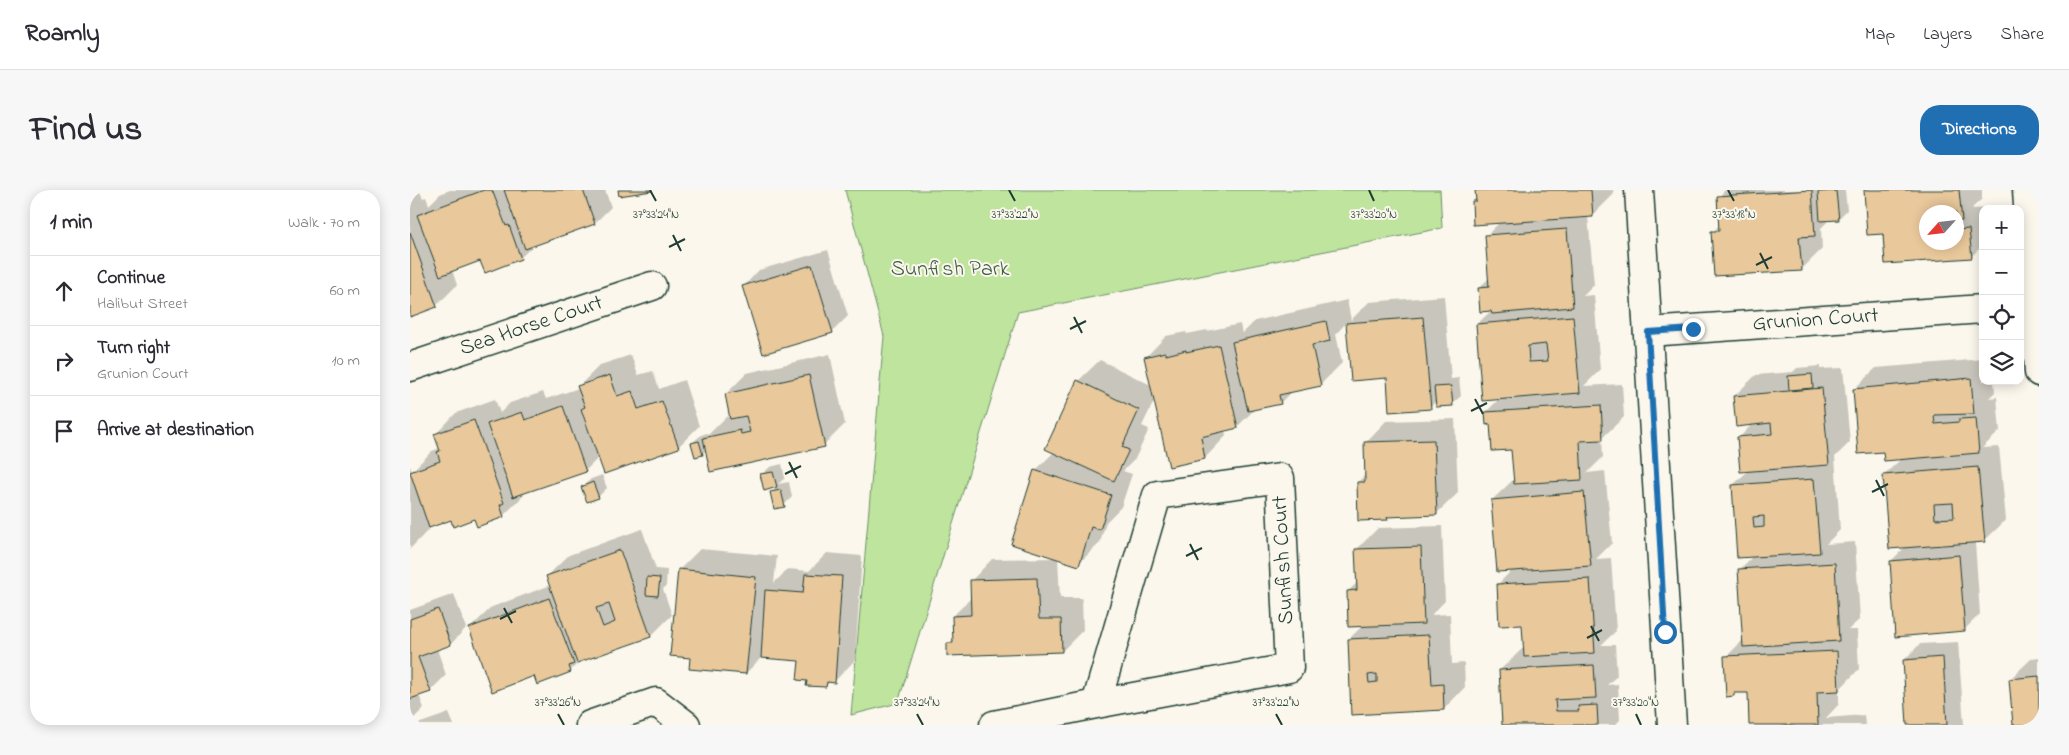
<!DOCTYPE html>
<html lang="en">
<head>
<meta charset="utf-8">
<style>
  body { margin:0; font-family:"Indie Flower",sans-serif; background:#f7f7f7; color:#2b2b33 }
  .controls { position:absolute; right:15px; top:15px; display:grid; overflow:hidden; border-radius:10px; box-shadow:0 2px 12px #0003 }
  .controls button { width:45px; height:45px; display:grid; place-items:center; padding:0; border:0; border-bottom:1px solid #e1e1e2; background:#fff; color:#2b2b33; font:25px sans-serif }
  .compass { position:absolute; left:1509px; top:15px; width:45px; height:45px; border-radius:50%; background:#fff; box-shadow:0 2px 12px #0003; rotate:243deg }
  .stop { position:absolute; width:15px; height:15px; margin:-11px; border:4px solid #1f6fb2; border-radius:50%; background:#fff }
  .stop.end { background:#1f6fb2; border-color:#fff; box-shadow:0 1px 5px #0008 }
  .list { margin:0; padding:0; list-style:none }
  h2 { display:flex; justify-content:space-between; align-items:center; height:65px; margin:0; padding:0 20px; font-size:21px }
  h2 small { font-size:16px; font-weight:400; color:#7c7c81 }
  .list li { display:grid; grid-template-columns:32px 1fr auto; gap:15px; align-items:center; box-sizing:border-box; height:70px; padding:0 20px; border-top:1px solid #e1e1e2 }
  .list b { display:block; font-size:19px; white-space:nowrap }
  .list p { margin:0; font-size:16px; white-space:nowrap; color:#7c7c81 }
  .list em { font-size:16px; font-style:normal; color:#7c7c81 }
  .icon { flex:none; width:28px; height:28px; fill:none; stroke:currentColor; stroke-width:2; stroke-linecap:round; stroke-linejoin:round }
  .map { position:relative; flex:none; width:1629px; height:535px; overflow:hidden; border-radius:20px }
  header { display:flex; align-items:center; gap:30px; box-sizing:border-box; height:70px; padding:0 25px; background:#fff; border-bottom:1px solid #e1e1e2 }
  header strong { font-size:24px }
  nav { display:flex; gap:28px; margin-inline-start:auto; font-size:18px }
  .intro { display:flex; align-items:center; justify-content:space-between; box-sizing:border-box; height:120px; padding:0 30px }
  h1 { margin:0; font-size:35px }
  .button { padding:12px 22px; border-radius:20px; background:#1f6fb2; color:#fff; font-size:18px; font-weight:700 }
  main { display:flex; gap:30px; padding:0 30px }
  aside { flex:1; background:#fff; border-radius:20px; box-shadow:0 2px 12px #0003 }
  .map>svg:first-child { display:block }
  .green { fill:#bee49e; stroke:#6e9069 }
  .shadow { fill:#0003; fill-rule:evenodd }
  .building { fill:#e9c89b; stroke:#1f3d34; fill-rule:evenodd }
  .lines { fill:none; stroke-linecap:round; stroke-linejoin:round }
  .minor-casing { stroke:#1f3d34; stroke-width:31 }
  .minor { stroke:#fbf7ec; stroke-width:28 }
  .route { stroke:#1f6fb2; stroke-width:6 }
  .ticks { fill:none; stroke:#1f3d34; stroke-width:2 }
  .labels { text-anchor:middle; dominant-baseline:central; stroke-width:4; stroke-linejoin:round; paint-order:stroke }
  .park-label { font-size:22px; fill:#3f5e49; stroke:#fbf7ec }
  .street-label { font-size:22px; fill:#1f3d34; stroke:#fbf7ec }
  .ticks-label { font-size:12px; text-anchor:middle; fill:#1f3d34; stroke:#fbf7ec; stroke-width:4; stroke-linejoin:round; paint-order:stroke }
</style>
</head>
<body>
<header>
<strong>Roamly</strong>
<nav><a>Map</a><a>Layers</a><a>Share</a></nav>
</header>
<div class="intro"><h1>Find us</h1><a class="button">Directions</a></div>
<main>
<aside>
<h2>1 min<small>Walk · 70 m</small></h2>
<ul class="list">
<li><svg class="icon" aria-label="ahead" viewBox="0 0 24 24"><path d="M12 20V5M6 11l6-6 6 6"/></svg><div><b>Continue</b><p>Halibut Street</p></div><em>60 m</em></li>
<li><svg class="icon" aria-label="right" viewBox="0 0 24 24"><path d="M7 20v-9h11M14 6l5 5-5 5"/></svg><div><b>Turn right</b><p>Grunion Court</p></div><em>10 m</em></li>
<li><svg class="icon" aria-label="arrive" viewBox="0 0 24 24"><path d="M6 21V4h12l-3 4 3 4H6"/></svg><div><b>Arrive at destination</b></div></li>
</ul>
</aside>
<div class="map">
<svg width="1629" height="535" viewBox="0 0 1629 535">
  <rect width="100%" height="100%" fill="#fbf7ec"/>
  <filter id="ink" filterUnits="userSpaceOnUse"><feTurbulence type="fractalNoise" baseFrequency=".02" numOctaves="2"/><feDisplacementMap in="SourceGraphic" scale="10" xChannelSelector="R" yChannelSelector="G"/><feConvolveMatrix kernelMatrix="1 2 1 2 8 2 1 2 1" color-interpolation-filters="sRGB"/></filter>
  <g filter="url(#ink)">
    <!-- green -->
    <path class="green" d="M435 0H1030L1032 38 608 122 488 513 441 525 474 146Z"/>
    <!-- shadow -->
    <g class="shadow">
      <path d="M9 0 13 8 16 7 19 15 30 4 40 0H195L201 17 185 33 125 54 110 68 71 69 42 80 47 95 26 116 0 125V1Z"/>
      <path d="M1066 0H1203L1204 4 1182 26H1178L1184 95 1173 106 1184 105 1190 180 1174 196 1212 194 1214 227 1192 248 1193 267 1177 283 1195 281 1202 353 1186 369 1201 368 1206 441 1191 455H1205L1207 486 1197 495 1208 494 1210 530 1205 535H1093L1090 480 1112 459H1114L1113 433 1088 394 1102 380 1082 310 1104 289 1102 259 1082 233 1076 222 1090 208 1067 134 1082 120 1069 98 1079 88 1076 46 1090 32 1063 11 1067 7Z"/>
      <path d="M1315 0H1435L1437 20 1428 29H1420L1411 38 1412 59 1391 80 1303 42 1310 34 1309 7Z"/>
      <path d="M1455 0H1572V9L1561 19 1580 18 1573 19V55L1561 67 1474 43ZM1516 22H1546V52H1516Z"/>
      <path d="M418 60 438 126 422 142 334 96 349 80Z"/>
      <path d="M1034 106 1041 189 1049 188 1051 206 1042 214 1026 211 1020 217 978 187 942 190 937 132 926 144 932 173 911 194 882 201 870 213 846 218 827 237 815 240 816 246 795 268 745 209 732 236 739 239 725 269 713 281 722 284 711 317 696 332 690 353 668 374 648 368 650 408H672L673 440 652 461 538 454 544 448 543 426 561 408V391L582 369 646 368 625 281 644 262 668 191 690 170 741 195 735 168 756 146 776 142 777 144 797 140V141L830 134 832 144 845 131 937 110 941 130 959 112Z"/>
      <path d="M420 164 435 234 414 255 297 259 292 264 282 253 291 245 297 243 298 245 316 227 321 226 316 204 337 183Z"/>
      <path d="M221 165 228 185 243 181 249 199 274 190 289 236 268 257 189 267 175 281 113 302 114 305 93 326 42 328 21 337 0 359V276L2 281 22 261 30 258 25 245 46 223 85 209 90 223 100 213 133 202 136 209 169 198V196L190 175Z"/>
      <path d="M1573 169V191H1584L1585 202 1579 208 1587 207 1590 241 1572 258 1589 257 1596 330 1574 351 1565 352 1570 424 1554 440 1481 371 1495 357 1474 285 1491 269 1474 260 1444 199 1466 178Z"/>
      <path d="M1410 176V179L1433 178 1440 252 1425 267 1430 340 1416 354 1445 352 1450 429 1438 440H1447L1449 479 1429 500V514L1416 528 1454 525 1455 535H1341L1339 502H1326L1323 505 1316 467 1334 449 1329 380 1343 366 1323 295 1339 280 1329 248 1342 234 1324 206 1346 185 1383 182 1387 178Z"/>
      <path d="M1045 229 1048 303 1026 324 980 325 977 328 948 292 956 284 955 253 976 231Z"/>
      <path d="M372 274 375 288 368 294 379 292 382 307 374 315 362 302 368 296 355 299 351 285 360 277Z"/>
      <path d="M192 285 197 298 188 307 177 311 172 297 181 289Z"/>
      <path d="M1032 336 1035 411 1021 425 1040 424 1042 474 1054 473 1055 497 1034 519 942 523 939 449 953 435 938 401 948 392 947 359 968 338Z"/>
      <path d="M232 339 246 379 257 380 256 396 253 399 262 425 241 446 171 470 160 481 125 484 60 438 82 417 141 395 137 386 159 365Z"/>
      <path d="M290 359 367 366 364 393 378 379 399 381 417 363 452 366 445 470 424 492 420 491 416 496 398 490 390 470 352 467 336 483 281 467 269 380Z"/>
      <path d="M44 404 56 438 41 454 27 459 36 485 20 501 9 505 14 518 0 532V420Z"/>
      <path d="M1548 452 1554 535H1498L1494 470 1510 454Z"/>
      <path d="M1629 467V535H1604L1600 489 1622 468Z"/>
      <path d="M39 523 44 535H5Z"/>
    </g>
    <!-- building -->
    <g class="building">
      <path d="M74 0H82L96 36 99 35 111 69 75 83 70 71 30 86 7 25Z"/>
      <path d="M94 0H173L185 34 115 59Z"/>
      <path d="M208 0H242V1L209 6Z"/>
      <path d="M1065 0H1181L1183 27 1063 35 1062 11H1066Z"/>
      <path d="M1402 0 1405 46 1389 47 1392 81 1304 86 1301 41H1309L1307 6Z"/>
      <path d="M1454 0H1549L1552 31H1546V22H1516V52H1546V40L1559 39 1562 68 1475 74 1473 44 1457 45Z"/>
      <path d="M1426 1 1429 30 1410 31 1408 2Z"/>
      <path d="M1157 39 1163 117 1082 124 1081 121 1070 122 1068 98 1079 97 1075 45Z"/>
      <path d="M0 42 27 117 0 127Z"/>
      <path d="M402 75 423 143 353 164 332 96Z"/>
      <path d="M1163 126 1170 203 1072 211 1066 134ZM1136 154 1138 171 1119 172 1118 156Z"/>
      <path d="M1013 127 1021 219 979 222 977 188 941 191 936 133Z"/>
      <path d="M916 131 920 151 902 155 911 196 869 205 871 214 838 221 822 152Z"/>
      <path d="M809 155 828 238 791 247 795 269 759 277 734 167 755 162 756 165 776 160V162Z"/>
      <path d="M1402 184 1403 198 1379 200 1378 186Z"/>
      <path d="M200 185 207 206 222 201 228 219 252 211 269 258 194 284 171 219 175 217 167 196Z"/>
      <path d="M399 185 415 257 300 282 293 248 330 240 331 244 340 242 336 226 320 229 315 204Z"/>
      <path d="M1561 188 1564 224 1524 225 1525 234 1549 232V229L1566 228 1569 263 1474 271 1473 262 1448 264 1443 199Z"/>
      <path d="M667 190 729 220 712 257 719 260 704 291 635 259Z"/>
      <path d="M1041 196 1043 216 1026 217 1024 197Z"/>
      <path d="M1412 198 1419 275 1330 282 1327 247 1362 244 1361 233 1326 237 1323 206Z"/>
      <path d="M1191 215 1193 250 1170 251 1172 290 1104 294 1101 260 1082 261 1080 234 1076 235 1075 222Z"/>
      <path d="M153 216 176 282 103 307 77 234 112 222 115 230Z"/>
      <path d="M64 230 94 313 90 315 94 327 67 337 64 329 43 337 41 330 19 338 0 282 30 271 27 262 30 261 24 244Z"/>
      <path d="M1024 250 1027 325 977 327 978 330 948 331 947 292H955L954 252Z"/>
      <path d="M289 251 293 265 285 267 281 253Z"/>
      <path d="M1568 277 1575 352 1479 359 1473 285ZM1543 313 1544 328 1525 329 1524 314Z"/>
      <path d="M624 280 701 305 690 340 681 337 669 376 601 354Z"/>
      <path d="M363 282 367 297 354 301 350 284Z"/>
      <path d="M1404 289 1410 363 1327 368 1322 295ZM1354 326V337L1344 338 1343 327Z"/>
      <path d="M183 292 189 308 177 312 171 297Z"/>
      <path d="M371 300 375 317 364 319 360 302Z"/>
      <path d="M1174 302 1181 376 1087 382 1081 310Z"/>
      <path d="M1011 357 1014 434 938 437 937 401 947 400 945 359Z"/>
      <path d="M210 360 241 447 167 473 136 386ZM199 414 205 432 193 437 186 418Z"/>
      <path d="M1549 365 1555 441 1485 447 1480 371Z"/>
      <path d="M1425 373 1429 451 1333 457 1328 379Z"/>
      <path d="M268 379 346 387 336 484 279 479 280 468 260 466Z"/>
      <path d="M395 384 432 386 425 493 417 492 416 497 396 496 397 491 387 490 389 471 351 468 355 400 393 403Z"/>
      <path d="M237 387 250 388 248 406 236 405Z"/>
      <path d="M627 388 629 429H651L652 462 537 466V453H543L542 426 561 425 560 390Z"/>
      <path d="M1180 389 1185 463 1114 467 1112 435 1089 436 1087 394Z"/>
      <path d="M139 408 164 474 159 476 161 482 127 495 124 486 82 502 59 438Z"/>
      <path d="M28 419 41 455 8 467 21 502 0 509V429Z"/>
      <path d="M1019 445 1022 495 1033 494 1034 520 941 525 938 449ZM967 484V492L959 493 958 485Z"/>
      <path d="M1427 461 1429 501 1407 502 1408 535H1339L1338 503H1324V506L1316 507 1314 466Z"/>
      <path d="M1533 467 1537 535H1497L1493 470Z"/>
      <path d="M1184 475 1186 508 1145 510 1146 521H1169L1168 516 1187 515 1188 535H1092L1089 480Z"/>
      <path d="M1629 486V535H1603L1599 489Z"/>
    </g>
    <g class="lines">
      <defs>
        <g id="minor">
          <path d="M1229 0 1262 535"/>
          <path d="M1617 0 1629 182"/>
          <path id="s1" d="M1238 142 1573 119"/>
          <path id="s2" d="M0 177 242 96"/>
          <path d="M180 535 246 512 276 535"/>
          <path d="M584 535 686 514 879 478 870 288 747 305 686 514"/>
        </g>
      </defs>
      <!-- minor casing -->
      <use href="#minor" class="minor-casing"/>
      <!-- minor -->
      <use href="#minor" class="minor"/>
    </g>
  </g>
  <g class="lines" filter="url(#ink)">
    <!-- route -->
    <path class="route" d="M1255 442 1238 142 1283 139"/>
  </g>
  <!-- ticks -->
  <path class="ticks" d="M240 0 246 11M599 0 605 11M959 0 964 11M1318 0 1324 11M263 45 271 61M259 57 275 49M1350 63 1358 79M1346 75 1362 67M664 127 672 143M660 139 676 131M1065 209 1073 224M1061 221 1077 213M379 272 387 288M375 284 391 276M1466 290 1474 306M1462 302 1478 294M780 354 788 370M776 366 792 358M94 418 102 433M90 429 106 421M1181 436 1189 451M1177 448 1192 440M148 524 154 535M507 524 513 535M866 524 872 535M1226 524 1231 535"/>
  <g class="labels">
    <!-- park labels -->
    <g class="park-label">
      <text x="540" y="80">Sunfish Park</text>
    </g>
    <!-- street labels -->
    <g class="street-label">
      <text stroke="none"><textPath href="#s1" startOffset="168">Grunion Court</textPath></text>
      <text stroke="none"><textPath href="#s2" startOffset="128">Sea Horse Court</textPath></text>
      <text transform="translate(874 370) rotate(-93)">Sunfish Court</text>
    </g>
  </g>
  <g class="ticks-label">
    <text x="246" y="28">37°33'24"N</text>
    <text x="605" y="28">37°33'22"N</text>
    <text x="964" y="28">37°33'20"N</text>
    <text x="1324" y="28">37°33'18"N</text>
    <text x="148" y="516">37°33'26"N</text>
    <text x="507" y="516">37°33'24"N</text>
    <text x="866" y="516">37°33'22"N</text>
    <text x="1226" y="516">37°33'20"N</text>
  </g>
</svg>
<div class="controls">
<button>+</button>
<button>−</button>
<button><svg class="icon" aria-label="locate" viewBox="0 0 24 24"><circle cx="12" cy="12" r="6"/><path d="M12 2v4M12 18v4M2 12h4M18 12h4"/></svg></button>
<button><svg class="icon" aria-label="layers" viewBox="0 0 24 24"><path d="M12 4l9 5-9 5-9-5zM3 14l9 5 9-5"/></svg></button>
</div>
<svg class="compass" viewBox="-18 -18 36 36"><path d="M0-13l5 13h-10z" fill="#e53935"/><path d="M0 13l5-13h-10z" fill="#7c7c81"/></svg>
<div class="stop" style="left:1255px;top:442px"></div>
<div class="stop end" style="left:1283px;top:139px"></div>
</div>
</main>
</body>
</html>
